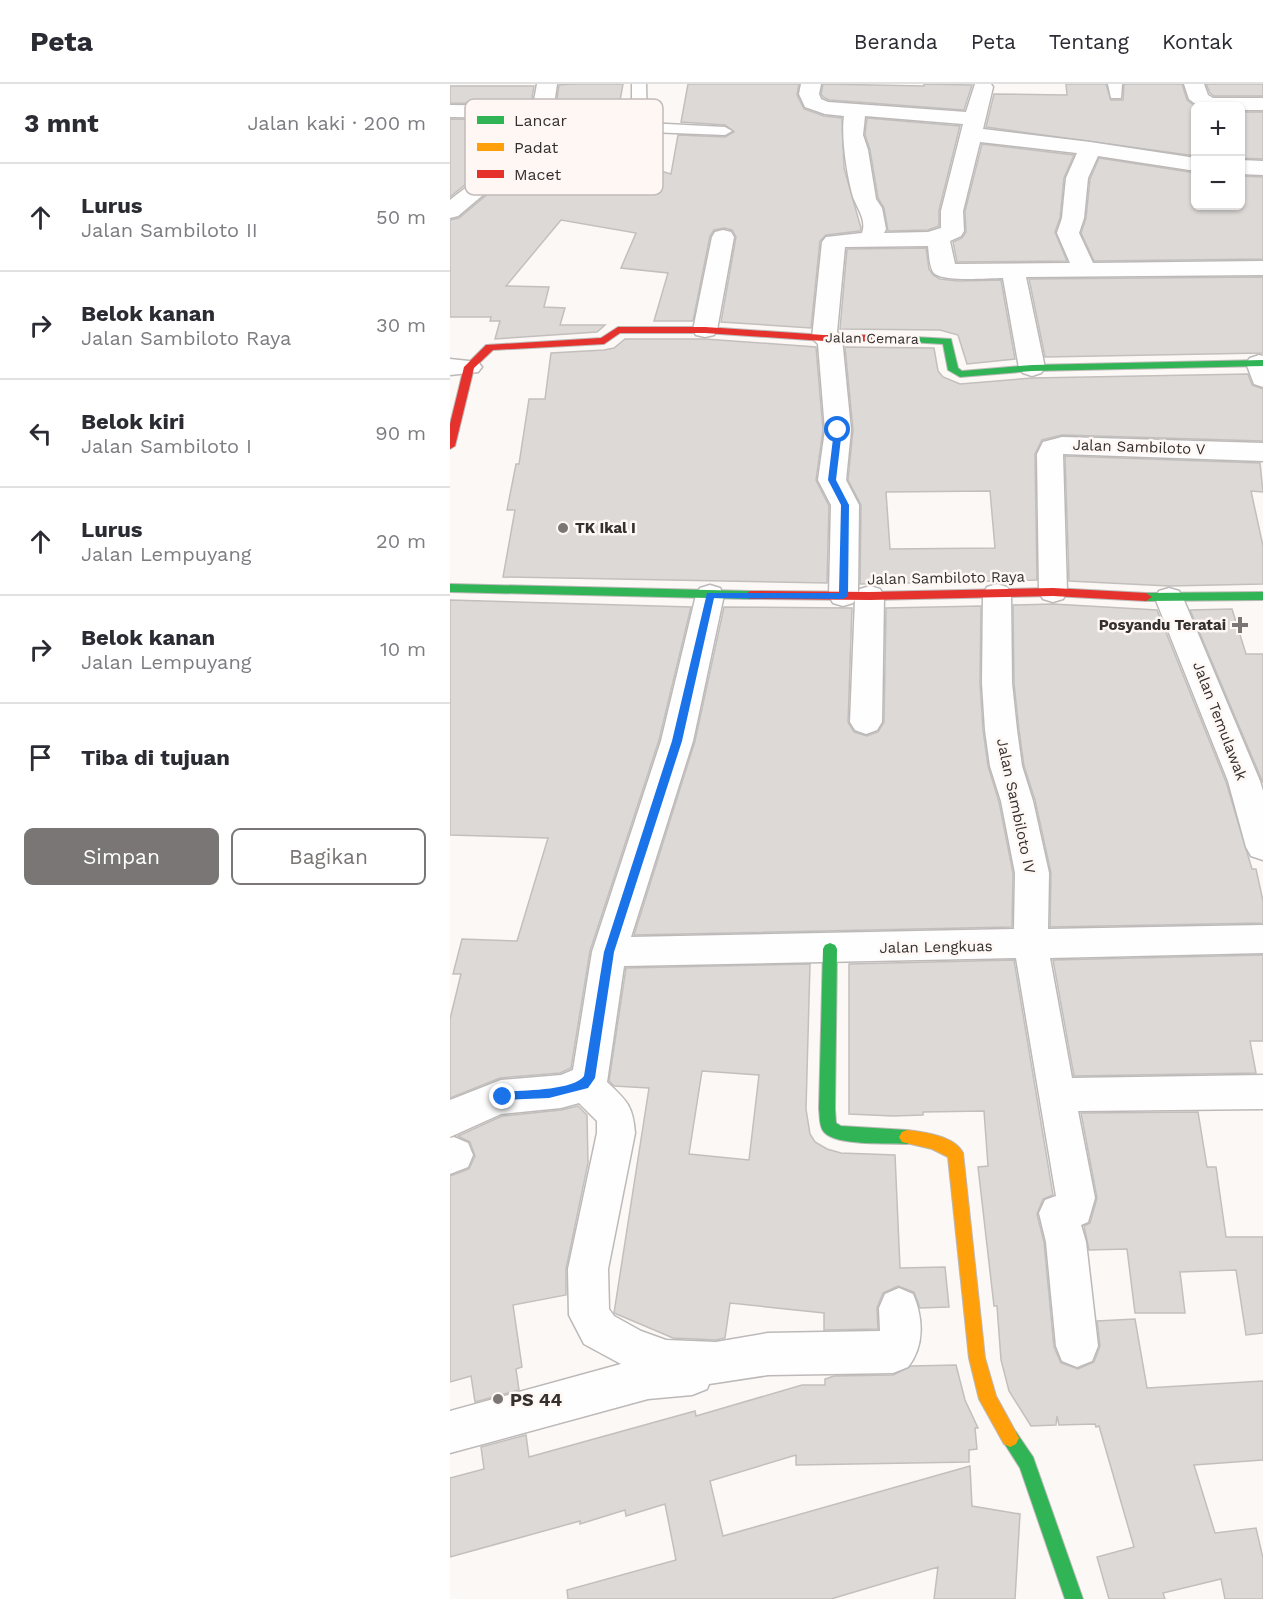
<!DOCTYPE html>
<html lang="id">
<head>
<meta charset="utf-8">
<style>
  body { margin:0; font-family:"Work Sans",sans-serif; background:#f7f7f7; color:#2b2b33 }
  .controls { position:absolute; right:18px; top:18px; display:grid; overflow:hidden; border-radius:9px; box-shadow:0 2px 4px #0004 }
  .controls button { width:54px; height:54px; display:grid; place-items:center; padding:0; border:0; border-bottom:2px solid #e1e1e2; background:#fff; color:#2b2b33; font:30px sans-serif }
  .stop { position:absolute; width:18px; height:18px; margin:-14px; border:4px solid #1a73e8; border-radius:50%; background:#fff }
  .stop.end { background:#1a73e8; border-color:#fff; box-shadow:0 2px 6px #0008 }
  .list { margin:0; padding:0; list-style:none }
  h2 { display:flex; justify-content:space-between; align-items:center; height:78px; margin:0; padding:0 24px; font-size:26px }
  h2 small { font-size:20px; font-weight:400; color:#7c7c81 }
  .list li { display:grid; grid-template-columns:39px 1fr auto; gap:18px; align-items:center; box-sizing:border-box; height:108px; padding:0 24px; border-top:2px solid #e1e1e2 }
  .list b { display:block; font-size:22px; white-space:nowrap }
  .list p { margin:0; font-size:20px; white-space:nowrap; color:#7c7c81 }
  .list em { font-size:20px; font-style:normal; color:#7c7c81 }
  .actions { display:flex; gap:12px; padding:18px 24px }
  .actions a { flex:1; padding:14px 0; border:2px solid #797675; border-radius:9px; text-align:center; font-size:21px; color:#797675 }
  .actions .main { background:#797675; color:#fff }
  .icon { flex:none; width:33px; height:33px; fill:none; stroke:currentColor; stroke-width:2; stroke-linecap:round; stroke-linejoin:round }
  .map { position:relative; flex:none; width:813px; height:1515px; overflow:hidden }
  header { display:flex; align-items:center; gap:36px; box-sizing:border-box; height:84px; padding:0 30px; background:#fff; border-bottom:2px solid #e1e1e2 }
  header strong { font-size:28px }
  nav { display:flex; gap:33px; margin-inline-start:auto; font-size:21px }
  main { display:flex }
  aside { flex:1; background:#fff }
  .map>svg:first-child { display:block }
  .building { fill:#ddd9d7; stroke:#c2bfbd; stroke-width:1.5; fill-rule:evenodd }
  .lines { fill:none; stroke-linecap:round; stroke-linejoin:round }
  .lane-casing { stroke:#bcb9b8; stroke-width:3 }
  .street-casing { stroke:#bcb9b8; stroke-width:3 }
  .fast-casing { stroke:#bcb9b8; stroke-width:2 }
  .slow-casing { stroke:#bcb9b8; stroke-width:2 }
  .jam-casing { stroke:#bcb9b8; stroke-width:2 }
  .lane { fill:#fffefe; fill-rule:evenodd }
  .street { fill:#fffefe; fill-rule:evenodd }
  .fast { fill:#30b455; fill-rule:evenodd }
  .slow { fill:#ff9f0a; fill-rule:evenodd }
  .jam { fill:#e5322d; fill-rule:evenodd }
  .route { fill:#1a73e8 }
  .poi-dot { fill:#797675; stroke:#fef7f4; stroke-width:2 }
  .labels { text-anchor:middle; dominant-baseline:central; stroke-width:5; stroke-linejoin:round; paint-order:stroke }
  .far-street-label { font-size:14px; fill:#33302f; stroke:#fef7f4 }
  .street-label { font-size:15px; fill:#33302f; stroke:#fef7f4 }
  .poi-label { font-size:15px; font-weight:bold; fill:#33302f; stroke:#fef7f4; text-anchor:start }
  .near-poi-label { font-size:18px; font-weight:bold; fill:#33302f; stroke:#fef7f4; text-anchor:start }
  .key { fill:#fef7f4; stroke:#c1bbb9; stroke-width:1.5 }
  .key-label { font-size:16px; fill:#33302f }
</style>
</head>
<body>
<header>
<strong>Peta</strong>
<nav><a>Beranda</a><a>Peta</a><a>Tentang</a><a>Kontak</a></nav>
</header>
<main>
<aside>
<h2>3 mnt<small>Jalan kaki · 200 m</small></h2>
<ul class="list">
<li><svg class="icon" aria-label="ahead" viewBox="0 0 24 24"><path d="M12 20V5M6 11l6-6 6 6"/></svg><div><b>Lurus</b><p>Jalan Sambiloto II</p></div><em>50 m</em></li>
<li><svg class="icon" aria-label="right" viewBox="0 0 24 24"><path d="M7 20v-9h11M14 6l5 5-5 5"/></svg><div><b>Belok kanan</b><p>Jalan Sambiloto Raya</p></div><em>30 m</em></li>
<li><svg class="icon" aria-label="left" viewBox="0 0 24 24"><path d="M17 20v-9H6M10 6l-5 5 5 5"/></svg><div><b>Belok kiri</b><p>Jalan Sambiloto I</p></div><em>90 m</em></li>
<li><svg class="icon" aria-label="ahead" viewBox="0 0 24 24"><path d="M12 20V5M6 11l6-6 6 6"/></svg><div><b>Lurus</b><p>Jalan Lempuyang</p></div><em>20 m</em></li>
<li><svg class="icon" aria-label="right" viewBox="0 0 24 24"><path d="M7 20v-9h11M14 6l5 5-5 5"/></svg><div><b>Belok kanan</b><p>Jalan Lempuyang</p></div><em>10 m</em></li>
<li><svg class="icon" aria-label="arrive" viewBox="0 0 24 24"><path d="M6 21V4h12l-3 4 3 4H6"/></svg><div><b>Tiba di tujuan</b></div></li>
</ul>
<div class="actions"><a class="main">Simpan</a><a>Bagikan</a></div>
</aside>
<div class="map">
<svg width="813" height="1515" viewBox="0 0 813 1515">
  <rect width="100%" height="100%" fill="#fcf8f6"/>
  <!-- building -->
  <g class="building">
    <path d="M121 0H173L160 72 221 90 228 51 275 53 284 48 275 41 231 38 238 0H349L347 11 354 25 374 32 392 34 394 84 411 144 410 147 376 151 370 157 361 244 271 238 286 153 282 146 274 144 264 146 260 152 243 237H204L218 189 171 184 186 149 111 136 56 202 99 203 94 223 115 224 110 241H155L147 248 45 255 50 237H40L41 233H0V136L9 134 84 71 103 42 109 1Z"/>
    <path d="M373 0 474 2V0L522 1 514 26 379 16 373 13 371 10Z"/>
    <path d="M616 0H656L661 16H673L674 0H732L737 16 746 23V72L536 43 544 10 617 11Z"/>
    <path d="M756 0H813V12H764L760 9Z"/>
    <path d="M0 2H84L81 20 0 19Z"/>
    <path d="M790 28H813V75L790 74Z"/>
    <path d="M417 34 510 42 489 126V142L478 146 438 147 434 124 428 114 420 66 415 51Z"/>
    <path d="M0 35 78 36 68 55 58 66 0 113Z"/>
    <path d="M532 60 624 71 614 94 610 134 605 148 617 177 507 178 503 158 512 154 516 148 515 127Z"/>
    <path d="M649 74 746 89V122H790V92L813 93V175L644 177 631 149 636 134 640 95Z"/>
    <path d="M476 164 479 185 483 191 490 195 508 197 551 196 565 275 517 280 508 251 490 246 390 245 397 165Z"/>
    <path d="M813 193V269L595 273 579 195Z"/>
    <path d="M175 255H255L366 263 373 346 366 396 379 422 377 499 53 493 65 426H57L66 380H69L79 315H95L101 269 154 266 164 264Z"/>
    <path d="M395 263 484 264 488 287 493 293 510 300 582 294 798 290 802 301 813 305V357L612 351 592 356 585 370 587 496 410 500 411 421 398 396 403 346ZM540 407 545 464 440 465 436 408Z"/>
    <path d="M615 372 810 379 813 408 801 407 813 462V500L719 502 619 497Z"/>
    <path d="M0 516 241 523 209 656 140 867 121 984 110 989 50 994 0 1014V935L11 890H3L12 855 67 857 98 754 0 751Z"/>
    <path d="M603 520 707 526 776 698 802 785H806L813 817V839L600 843 601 789 585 716 574 682 569 646 564 599 563 521Z"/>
    <path d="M531 522 530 599 533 646 538 682 549 718 563 789 562 843 184 851 245 657 274 523 402 524 398 638 404 648 417 652 428 648 434 638 436 524Z"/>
    <path d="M782 525 796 570H813V699L740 526Z"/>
    <path d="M813 871V957H800L806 989 624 992 603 876Z"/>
    <path d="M564 876 603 1111 593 1115 587 1130 594 1158 604 1263 611 1279 628 1285 644 1278 650 1262 647 1237 685 1235 697 1304 813 1297V1376L744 1381 765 1449 806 1444 813 1474V1515H775L771 1495 713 1509 715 1515H659L647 1473 684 1463 649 1342 646 1343 645 1340 609 1341 607 1332 606 1341 581 1342 559 1307 551 1276 547 1222H544L528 1083 538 1082 534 1027 473 1028V1031L443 1032 399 1030V880Z"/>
    <path d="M360 880 356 1025 360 1050 365 1058 377 1065 391 1069 445 1071 450 1184 495 1183 499 1223 470 1224 464 1208 448 1202 433 1209 427 1224 428 1245 374 1246V1229L280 1219 275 1254 266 1256 223 1254 164 1229 199 1004 164 1002 159 997 176 884ZM252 987 309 991 299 1076 239 1070Z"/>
    <path d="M128 1022 137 1031 138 1079 116 1185V1211L63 1221 72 1283 66 1285 69 1306 25 1318 21 1292 0 1298V1092L19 1085 25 1072 20 1058 8 1052 52 1032 111 1026Z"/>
    <path d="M748 1028 757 1083H766L776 1153H813V1249L796 1251 786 1186 730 1188 735 1229H685L677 1165 639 1166 634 1142 640 1139 647 1114 631 1029Z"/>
    <path d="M506 1281 515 1316 528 1344H525L527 1365 519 1366V1378L346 1381V1371L260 1397 273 1452 520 1382 522 1422 570 1430 565 1515H484L488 1483 381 1515H118L117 1506 226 1476 215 1420 176 1432 175 1426 130 1440V1437L0 1473V1394L34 1385 31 1363 76 1351 79 1373 245 1327 246 1332 352 1301H375V1295L384 1292 443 1291 461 1282Z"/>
  </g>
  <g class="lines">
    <defs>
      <g id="lane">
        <path d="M182 0H196L197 39 275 43 282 47 275 51 200 48 186 44 182 35Z"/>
        <path d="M658 0H672L671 14H661Z"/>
      </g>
      <g id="street">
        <path d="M87 0H107L101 42 83 69 8 132 0 134V116C23 97 76 63 81 34L0 33V21L83 22Z"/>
        <path d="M351 0H371L369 10 371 15 378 18 516 28 525 0H541L543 3 533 45 640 58 746 74V87L648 72 638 94 634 134 629 149 643 179 813 177V191L576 193 595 284 591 289 582 292 573 289 569 284 553 194C538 194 497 198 485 190 479 185 479 169 478 162L395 163 387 248 392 254 401 346 396 396 409 421 408 509 410 505 420 502 430 505 434 512 432 638 427 646 416 650 405 646 400 638 405 516 403 519 393 522 383 519 379 512 381 421 368 396 375 346 368 260 362 254 372 158 376 153 412 149C417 136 407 124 403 113 397 91 391 54 394 32L375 30 355 23 349 10ZM415 32 513 40 491 127V144L478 148 434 149 436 145 432 124 426 115 418 66 413 51ZM530 58 627 69 616 94 612 134 607 149 620 179 505 180 500 157 511 152 514 147 513 127Z"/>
        <path d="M734 0H754L758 11 763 14H813V26H790V22H748L739 15Z"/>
        <path d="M790 76 813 77V91L790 90Z"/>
        <path d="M273 146 281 148 284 153 267 246 264 251 255 253 246 251 243 246 262 153 265 148Z"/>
        <path d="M809 271 813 272V303L804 300 796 279 800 274Z"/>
        <path d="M0 275 28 278 32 283 28 288 0 291Z"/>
        <path d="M612 353 813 359V377L613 370 617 508 613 515 603 518 593 515 589 508 587 370 593 358Z"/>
        <path d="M547 500 557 503 561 510 562 599 567 646 572 682 583 717 599 789 598 845 813 841V869L600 874 622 994 813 991V1025L628 1027 645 1114 638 1138 631 1141 636 1158 648 1262 642 1277 627 1283 612 1277 606 1262 596 1158 589 1129 595 1116 606 1112 566 874 174 882 157 998C176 1016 183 1021 185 1049L158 1185 159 1225 164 1232 191 1247 216 1256 266 1258 318 1249 430 1247 429 1224 435 1210 449 1204 463 1210C473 1233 475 1262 458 1283L443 1289 318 1291 259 1300 257 1305 242 1311 198 1315 0 1369V1327L171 1280 134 1260 119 1231 118 1185 147 1049V1037L129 1019 111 1024 51 1030 0 1053V1016L51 996 111 991 123 986 142 868 211 657 246 511 250 504 260 501 270 504 274 511 243 657 181 853 564 845 565 789 551 717 540 682 535 646 532 599 533 510 537 503Z"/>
        <path d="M719 504 729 507 733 514 810 697 813 707V776L801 772 796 763 778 697 705 514 709 507Z"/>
        <path d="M4 1053 18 1059 23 1071 18 1083 0 1090V1054Z"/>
      </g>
      <g id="fast">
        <path d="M428 251 501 255 508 284 512 287 582 281 813 276V282L582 287 510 293 498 286 493 260 424 256 423 254Z"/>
        <path d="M0 500 300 507 306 511 300 515 0 508Z"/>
        <path d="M813 508V516L696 517 690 513 696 509Z"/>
        <path d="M380 859 385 861 387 865 385 1025 386 1039 391 1042 457 1046 462 1048 465 1053 462 1058 457 1060C439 1059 386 1062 374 1048 369 1043 370 1032 369 1025L373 865 375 861Z"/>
        <path d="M560 1345 566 1348 583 1373 633 1515H615L570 1384 551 1354 554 1348Z"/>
      </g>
      <path id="slow" d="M457 1046C474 1048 505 1052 513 1069L535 1274 546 1312 569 1354 566 1360 560 1363 554 1360 529 1315 519 1274 498 1073 482 1065 452 1058 449 1053 452 1048Z"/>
      <g id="jam">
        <path d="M168 243H255L374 251H428L433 254 428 257H374L255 249H170L154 260 43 266 24 284 5 362 0 365V340L14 283 36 261 151 254Z"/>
        <path d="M603 504 696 509 702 513 696 517 603 512 420 516 300 515 294 511 300 507 420 508Z"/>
      </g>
    </defs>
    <!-- lane casing -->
    <use href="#lane" class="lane-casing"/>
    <!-- street casing -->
    <use href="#street" class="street-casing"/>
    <!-- fast casing -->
    <use href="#fast" class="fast-casing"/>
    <!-- slow casing -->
    <use href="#slow" class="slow-casing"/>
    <!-- jam casing -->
    <use href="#jam" class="jam-casing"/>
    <!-- lane -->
    <use href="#lane" class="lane"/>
    <!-- street -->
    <use href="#street" class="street"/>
    <!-- fast -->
    <use href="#fast" class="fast"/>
    <!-- slow -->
    <use href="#slow" class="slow"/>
    <!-- jam -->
    <use href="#jam" class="jam"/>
  </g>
  <!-- route -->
  <path class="route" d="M388 343 392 346 386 396 399 421 398 512 393 515 264 514 232 657 164 868 145 994 138 1004 99 1014 49 1016V1009L53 1008C72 1006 123 1007 134 992L154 868 222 657 257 509H389L391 421 378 396 384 346Z"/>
  <!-- markers -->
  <g class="poi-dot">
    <circle cx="113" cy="444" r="6"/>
    <path d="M787 532h6v6h6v6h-6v6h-6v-6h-6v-6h6z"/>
    <circle cx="48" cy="1315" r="6"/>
  </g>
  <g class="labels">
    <!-- far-street labels -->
    <g class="far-street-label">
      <text transform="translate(422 254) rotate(1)">Jalan Cemara</text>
    </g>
    <!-- street labels -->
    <g class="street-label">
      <text transform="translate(689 363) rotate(2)">Jalan Sambiloto V</text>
      <text transform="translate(496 494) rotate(-1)">Jalan Sambiloto Raya</text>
      <text transform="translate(770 637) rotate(69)">Jalan Temulawak</text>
      <text transform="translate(566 722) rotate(78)">Jalan Sambiloto IV</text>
      <text transform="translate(486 863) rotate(-1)">Jalan Lengkuas</text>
    </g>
    <!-- poi labels -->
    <g class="poi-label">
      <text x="125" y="444">TK Ikal I</text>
      <text x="776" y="541" text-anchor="end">Posyandu Teratai</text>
    </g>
    <!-- near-poi labels -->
    <g class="near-poi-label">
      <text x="60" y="1315">PS 44</text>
    </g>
  </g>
  <!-- legend -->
  <rect x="15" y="15" width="198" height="96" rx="9" class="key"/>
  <rect x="27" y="32" width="27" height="8" fill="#30b455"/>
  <rect x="27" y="59" width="27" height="8" fill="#ff9f0a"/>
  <rect x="27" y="86" width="27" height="8" fill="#e5322d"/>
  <g class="key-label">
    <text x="64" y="42">Lancar</text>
    <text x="64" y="69">Padat</text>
    <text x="64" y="96">Macet</text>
  </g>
</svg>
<div class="controls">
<button>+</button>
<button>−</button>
</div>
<div class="stop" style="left:388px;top:346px"></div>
<div class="stop end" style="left:53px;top:1013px"></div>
</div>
</main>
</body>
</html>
